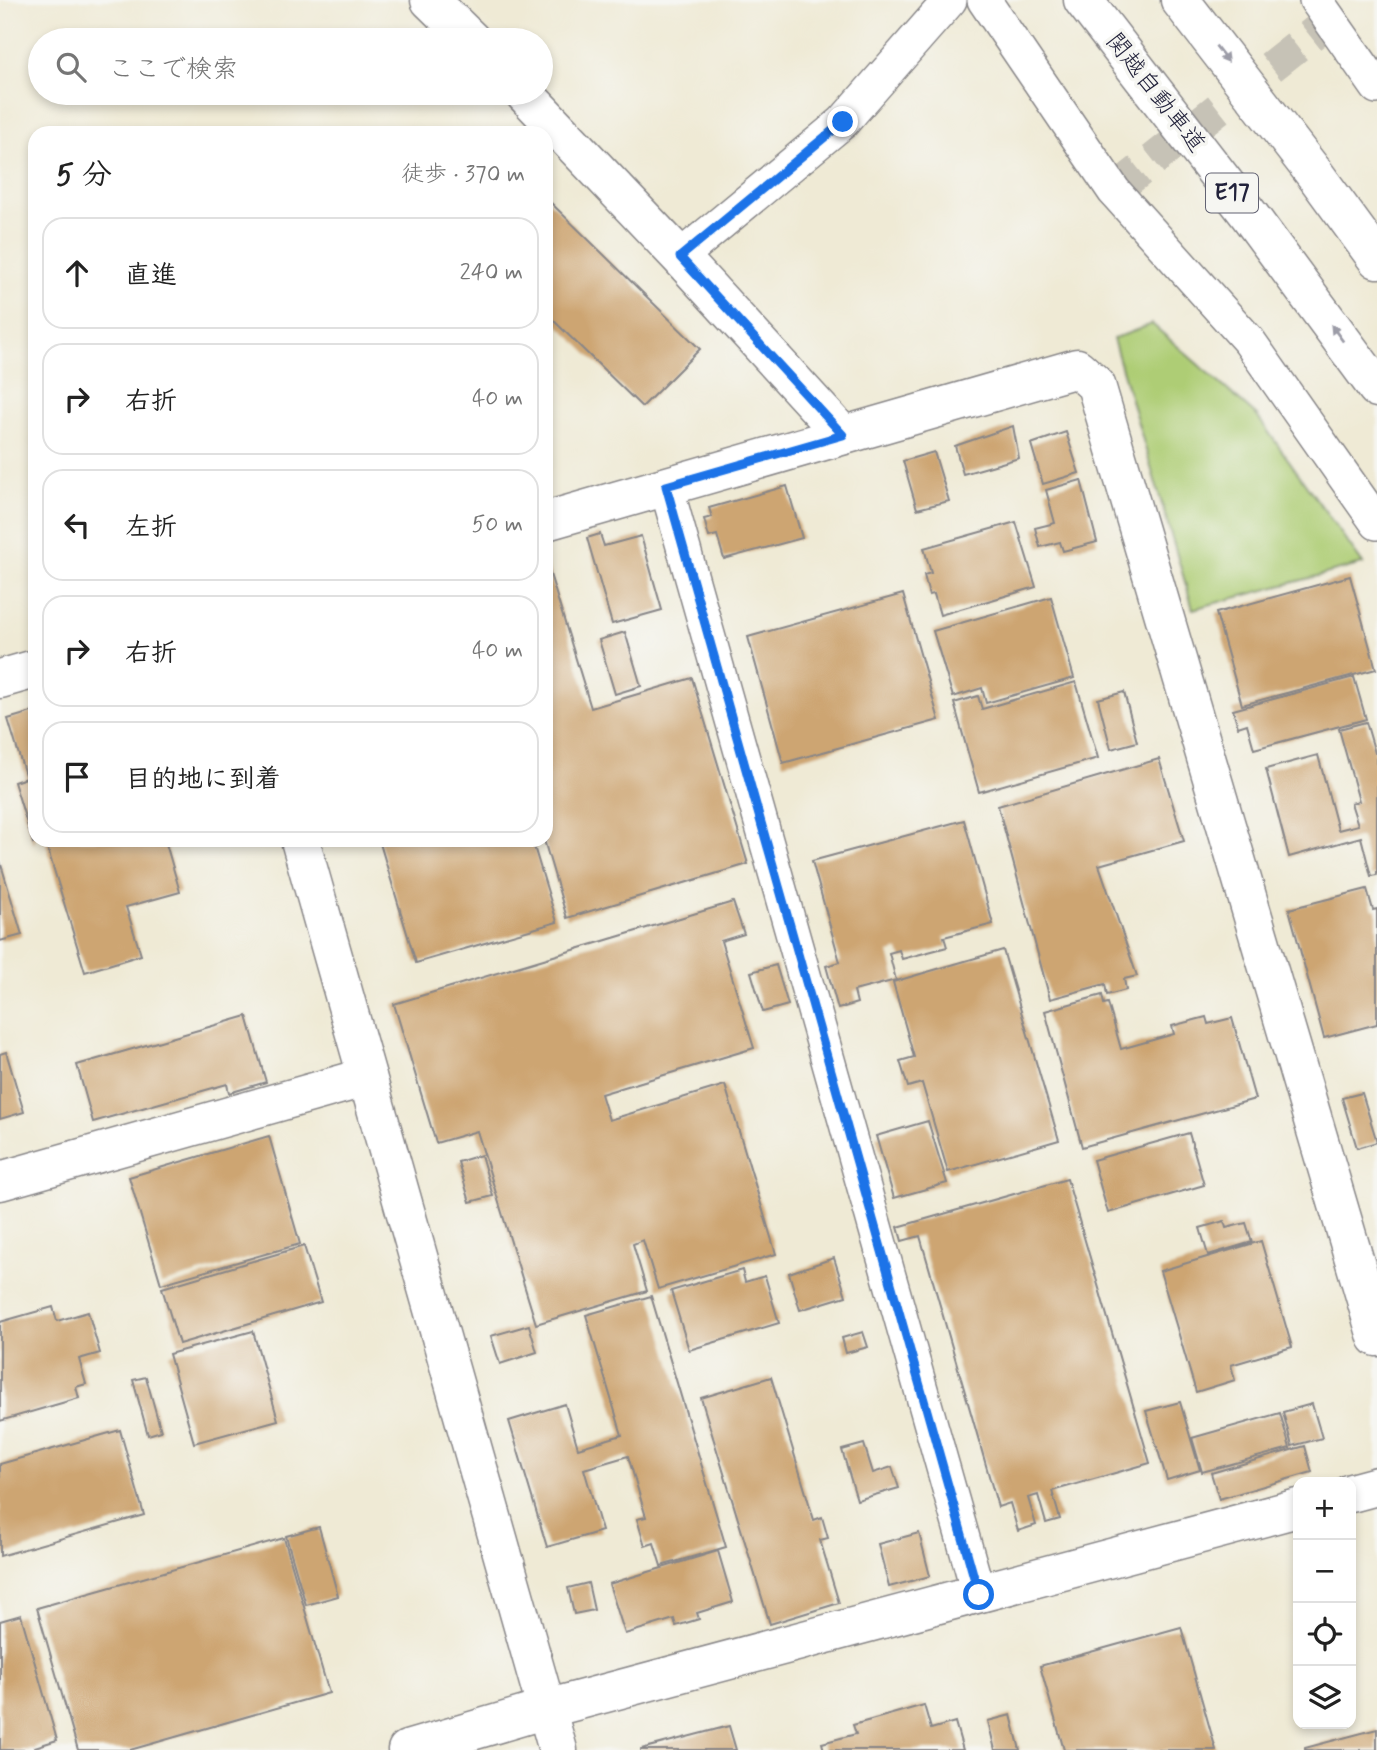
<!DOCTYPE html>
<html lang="ja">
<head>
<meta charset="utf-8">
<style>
  body { margin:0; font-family:Mynerve,"Klee One",sans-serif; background:#f2f2f2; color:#222 }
  .controls { position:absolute; right:21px; bottom:21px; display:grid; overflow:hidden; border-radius:14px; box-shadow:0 4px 10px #0003 }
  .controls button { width:63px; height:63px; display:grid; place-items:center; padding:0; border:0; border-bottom:2px solid #e0e0e0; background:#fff; color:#222; font:35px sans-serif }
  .stop { position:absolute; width:21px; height:21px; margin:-16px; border:5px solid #1a73e8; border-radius:50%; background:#fff }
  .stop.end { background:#1a73e8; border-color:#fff; box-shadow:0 2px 7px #0008 }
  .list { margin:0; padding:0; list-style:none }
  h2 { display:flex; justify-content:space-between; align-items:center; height:91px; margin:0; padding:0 28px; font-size:30px }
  h2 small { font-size:23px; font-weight:400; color:#767676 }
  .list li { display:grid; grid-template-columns:46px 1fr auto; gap:21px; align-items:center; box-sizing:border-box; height:112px; margin:0 14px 14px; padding:0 14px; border:2px solid #e0e0e0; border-radius:21px }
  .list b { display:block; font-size:26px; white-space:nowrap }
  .list em { font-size:23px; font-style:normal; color:#767676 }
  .icon { flex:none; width:38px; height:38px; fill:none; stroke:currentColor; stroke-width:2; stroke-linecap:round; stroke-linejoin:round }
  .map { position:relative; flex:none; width:1377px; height:1750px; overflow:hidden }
  .search { position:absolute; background:#fff; box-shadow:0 4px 10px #0003; left:28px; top:28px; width:525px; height:77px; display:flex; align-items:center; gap:18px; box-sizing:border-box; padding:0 24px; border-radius:38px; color:#767676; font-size:26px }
  .panel { position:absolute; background:#fff; box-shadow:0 4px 10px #0003; left:28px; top:126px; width:525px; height:721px; border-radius:21px }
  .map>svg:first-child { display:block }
  .green { fill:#aecd75; stroke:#687858; stroke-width:2 }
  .building { fill:#cda572 }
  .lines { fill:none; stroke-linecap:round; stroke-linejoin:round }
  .minor-tunnel { stroke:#c6c2b6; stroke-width:33; stroke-dasharray:33 17; stroke-linecap:butt }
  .minor-casing { stroke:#888688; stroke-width:36 }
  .tertiary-casing { stroke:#888688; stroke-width:41 }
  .motorway-casing { stroke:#888688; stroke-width:41 }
  .minor { stroke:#fff; stroke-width:33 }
  .tertiary { stroke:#fff; stroke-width:38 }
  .motorway { stroke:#fff; stroke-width:38 }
  .oneway { fill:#9c9ca7 }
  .route { stroke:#1a73e8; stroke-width:9 }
  .labels { text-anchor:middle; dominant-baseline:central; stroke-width:7; stroke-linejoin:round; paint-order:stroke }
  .shield { fill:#f6f6f2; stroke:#626272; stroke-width:2 }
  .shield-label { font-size:23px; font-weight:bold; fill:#22223b }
  .street-label { font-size:24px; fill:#22223b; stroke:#f6f6f2 }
</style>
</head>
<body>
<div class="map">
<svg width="1377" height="1750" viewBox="0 0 1377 1750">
  <rect width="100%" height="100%" fill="#f6f6f2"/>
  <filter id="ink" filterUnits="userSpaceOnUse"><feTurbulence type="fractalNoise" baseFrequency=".0143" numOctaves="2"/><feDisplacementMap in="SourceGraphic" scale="14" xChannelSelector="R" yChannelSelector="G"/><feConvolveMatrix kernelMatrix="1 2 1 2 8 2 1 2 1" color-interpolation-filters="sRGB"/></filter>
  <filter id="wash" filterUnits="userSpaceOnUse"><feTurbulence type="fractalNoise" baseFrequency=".00686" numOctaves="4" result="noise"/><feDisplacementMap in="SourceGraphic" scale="28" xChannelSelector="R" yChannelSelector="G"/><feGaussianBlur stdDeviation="1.57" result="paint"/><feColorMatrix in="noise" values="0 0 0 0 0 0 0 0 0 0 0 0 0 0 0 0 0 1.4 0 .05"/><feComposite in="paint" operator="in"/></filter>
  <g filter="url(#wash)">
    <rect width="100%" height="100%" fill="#efead5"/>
    <!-- green -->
    <path class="green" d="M1152 324 1257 416 1363 564 1193 609 1113 339Z"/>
    <g id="blocks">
      <!-- building -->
      <g class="building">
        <path d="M546 198 700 349 642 407 546 313Z"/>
        <path d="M1013 426 1019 458 963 474 955 446Z"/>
        <path d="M1066 432 1079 473 1043 484 1031 444Z"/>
        <path d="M934 452 949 501 917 509 903 461Z"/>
        <path d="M1081 480 1097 542 1063 551 1060 542 1040 547 1035 528 1055 523 1046 490Z"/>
        <path d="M787 486 802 538 724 559 717 535 709 537 704 519 712 517 709 508Z"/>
        <path d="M1016 522 1036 587 940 615 934 594 929 595 924 575 931 573 924 548Z"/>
        <path d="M600 534 604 546 641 536 662 610 612 624 587 538Z"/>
        <path d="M546 561 591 708 692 678 748 864 567 918 544 840H546Z"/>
        <path d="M1350 576 1376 669 1242 705 1216 613Z"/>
        <path d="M903 594 939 720 783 763 748 637Z"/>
        <path d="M1051 597 1074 678 986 703 982 688 953 697 933 631Z"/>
        <path d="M625 632 641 686 615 694 599 640Z"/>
        <path d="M1354 677 1366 719 1254 749 1247 724 1238 727 1233 710Z"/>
        <path d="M1076 682 1098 758 979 792 954 703 978 696 982 709Z"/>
        <path d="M1124 692 1137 742 1111 749 1098 699Z"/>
        <path d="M35 711V842L33 843 14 782 26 778 8 719Z"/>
        <path d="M1366 722 1375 753H1377V875L1371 876 1361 837 1289 857 1266 769 1318 755 1338 830 1358 825 1351 803 1359 801 1339 729Z"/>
        <path d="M1159 759 1184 841 1099 865 1137 976 1124 979 1126 990 1107 995 1105 984 1050 999 998 806Z"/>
        <path d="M964 820 993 924 944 937 947 947 902 959 899 950 889 953 896 980 854 991 857 1003 838 1009 826 966 840 962 812 861Z"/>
        <path d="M45 840H165L180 892 126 907 141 955 85 972Z"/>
        <path d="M379 840H532L557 922 416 963Z"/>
        <path d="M0 861 22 935 0 941Z"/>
        <path d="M1367 889 1373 910 1377 909V1024L1324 1038 1289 909Z"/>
        <path d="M733 902 744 934 721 941 754 1048 601 1094 609 1120 725 1085 776 1254 658 1289 643 1240 633 1244 647 1291 536 1324 477 1131 436 1143 394 1004Z"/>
        <path d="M1003 950 1059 1140 948 1172 922 1083 908 1087 900 1061 914 1057 893 982Z"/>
        <path d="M776 965 788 1005 763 1012 751 972Z"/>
        <path d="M1102 995 1104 1004 1108 1003 1121 1049 1174 1034 1172 1026 1206 1017 1208 1024 1232 1018 1255 1099 1082 1147 1045 1011Z"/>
        <path d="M247 1016 266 1082 229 1093 227 1084 93 1122 77 1065Z"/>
        <path d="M6 1052 24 1112 0 1119V1054Z"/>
        <path d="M1362 1093 1377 1142 1357 1148 1342 1098Z"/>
        <path d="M928 1121 947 1183 894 1198 876 1136Z"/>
        <path d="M1189 1133 1204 1185 1108 1213 1093 1160Z"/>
        <path d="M269 1136 300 1244 161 1284 129 1177Z"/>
        <path d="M481 1155 493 1196 470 1202 458 1162Z"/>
        <path d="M1067 1179 1150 1463 1052 1491 1060 1519 1046 1523 1038 1495 1028 1498 1036 1525 1018 1531 1010 1503 998 1507 920 1236 902 1241 898 1227Z"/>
        <path d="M1224 1221 1226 1228 1246 1223 1252 1242 1208 1255 1200 1228Z"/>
        <path d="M1261 1241 1292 1347 1231 1365 1235 1380 1196 1392 1160 1271Z"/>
        <path d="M304 1246 321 1302 179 1344 162 1288Z"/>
        <path d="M834 1258 846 1296 800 1310 789 1273Z"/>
        <path d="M742 1270 745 1282 765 1276 779 1323 689 1350 671 1291Z"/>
        <path d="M651 1296 726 1547 661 1566 654 1543 645 1546 637 1519 646 1517 628 1456 584 1469 602 1531 547 1547 509 1421 565 1404 578 1448 622 1435 586 1315Z"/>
        <path d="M53 1307 57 1321 88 1312 100 1353 79 1359 86 1384 76 1387 79 1398 0 1421V1322Z"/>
        <path d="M529 1325 537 1352 500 1364 491 1336Z"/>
        <path d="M253 1331 278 1420 194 1443 169 1354Z"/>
        <path d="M863 1332 868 1347 846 1353 842 1338Z"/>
        <path d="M146 1377 161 1431 148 1435 133 1380Z"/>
        <path d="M771 1377 814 1520 822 1517 828 1538 820 1540 839 1603 770 1624 701 1398Z"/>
        <path d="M1180 1402 1200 1470 1167 1480 1146 1411Z"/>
        <path d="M1312 1404 1322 1438 1292 1446 1283 1412Z"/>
        <path d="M1280 1413 1290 1448 1202 1472 1192 1438Z"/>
        <path d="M120 1430 144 1515 0 1556V1464Z"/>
        <path d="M864 1444 873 1473 892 1467 899 1488 857 1500 842 1450Z"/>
        <path d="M1305 1446 1312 1472 1219 1499 1211 1473Z"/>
        <path d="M319 1527 338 1596 306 1605 286 1536Z"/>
        <path d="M919 1533 930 1576 889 1587 878 1544Z"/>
        <path d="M284 1538 329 1693 130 1750H78L37 1608Z"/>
        <path d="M718 1551 733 1602 697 1613 699 1619 676 1626 674 1619 625 1634 609 1584Z"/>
        <path d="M588 1583 594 1610 574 1614 568 1588Z"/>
        <path d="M21 1615 57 1740 35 1747 36 1750H0V1621Z"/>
        <path d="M1181 1627 1216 1750H1064L1040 1666Z"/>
        <path d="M924 1705 931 1729 955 1722 963 1750H824L822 1743 856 1734 853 1725Z"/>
        <path d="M1011 1715 1020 1750H995L988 1721Z"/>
        <path d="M729 1726 736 1750H641V1749Z"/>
        <path d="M1377 1729V1750H1305V1748Z"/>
      </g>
    </g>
  </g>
  <g filter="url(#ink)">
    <use href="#blocks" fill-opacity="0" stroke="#888688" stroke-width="2"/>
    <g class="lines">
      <!-- minor-tunnel -->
      <path class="minor-tunnel" d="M1114 191 1330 20"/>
      <defs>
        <g id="minor">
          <path d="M984 0 1114 191 1249 341 1377 523"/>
          <path d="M1316 0 1377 87"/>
          <path d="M680 257 843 122 950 0"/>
          <path d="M666 486 979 1595"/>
        </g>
        <g id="tertiary">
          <path d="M430 0 471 40"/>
          <path d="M524 93 680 257 843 435"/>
          <path d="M546 521 1077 368 1096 385 1377 1337"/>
          <path d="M0 679 35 669"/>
          <path d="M300 840 558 1750"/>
          <path d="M0 1181 367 1077"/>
          <path d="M1351 1493 1377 1486"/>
          <path d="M407 1750 546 1709 1298 1508"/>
        </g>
        <g id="motorway">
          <path d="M1083 0 1250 216 1377 388"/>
          <path d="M1180 0 1314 173 1377 259"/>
        </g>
      </defs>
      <!-- minor casing -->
      <use href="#minor" class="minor-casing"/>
      <!-- tertiary casing -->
      <use href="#tertiary" class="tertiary-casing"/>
      <!-- motorway casing -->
      <use href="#motorway" class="motorway-casing"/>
      <!-- minor -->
      <use href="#minor" class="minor"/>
      <!-- tertiary -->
      <use href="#tertiary" class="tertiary"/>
      <!-- motorway -->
      <use href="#motorway" class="motorway"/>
    </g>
    <!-- one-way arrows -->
    <defs><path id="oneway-solid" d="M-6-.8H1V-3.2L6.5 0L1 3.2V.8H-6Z" transform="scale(1.75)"/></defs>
    <g class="oneway">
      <use href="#oneway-solid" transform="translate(1222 54) rotate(52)"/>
      <use href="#oneway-solid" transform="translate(1337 333) rotate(-126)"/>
    </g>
  </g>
  <g class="lines" filter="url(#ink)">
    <!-- route -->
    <path class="route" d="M843 122 680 257 843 435 666 486 979 1595"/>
  </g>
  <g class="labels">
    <!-- shield labels -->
    <rect class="shield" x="1206" y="173.5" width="52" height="39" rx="5"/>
    <g class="shield-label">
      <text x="1232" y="193">E17</text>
    </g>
    <!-- street labels -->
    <g class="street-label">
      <text transform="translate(1155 93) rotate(52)">関越自動車道</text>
    </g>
  </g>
</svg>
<div class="controls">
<button>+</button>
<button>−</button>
<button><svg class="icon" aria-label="locate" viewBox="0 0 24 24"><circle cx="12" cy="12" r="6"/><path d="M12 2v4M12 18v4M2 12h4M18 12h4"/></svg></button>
<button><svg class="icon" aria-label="layers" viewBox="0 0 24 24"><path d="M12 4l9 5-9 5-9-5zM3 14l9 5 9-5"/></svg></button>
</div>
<div class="stop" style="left:979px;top:1595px"></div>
<div class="stop end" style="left:843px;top:122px"></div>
<div class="search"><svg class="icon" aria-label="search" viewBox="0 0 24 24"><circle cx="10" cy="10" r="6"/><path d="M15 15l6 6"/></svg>ここで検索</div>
<section class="panel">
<h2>5 分<small>徒歩 · 370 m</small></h2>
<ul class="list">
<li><svg class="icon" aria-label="ahead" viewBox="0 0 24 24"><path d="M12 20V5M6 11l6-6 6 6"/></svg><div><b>直進</b></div><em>240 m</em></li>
<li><svg class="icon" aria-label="right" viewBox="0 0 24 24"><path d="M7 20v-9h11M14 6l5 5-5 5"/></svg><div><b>右折</b></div><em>40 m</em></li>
<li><svg class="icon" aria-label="left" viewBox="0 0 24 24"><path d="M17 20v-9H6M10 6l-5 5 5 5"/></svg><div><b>左折</b></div><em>50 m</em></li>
<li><svg class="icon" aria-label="right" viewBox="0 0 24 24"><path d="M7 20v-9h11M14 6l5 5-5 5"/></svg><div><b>右折</b></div><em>40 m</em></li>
<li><svg class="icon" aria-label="arrive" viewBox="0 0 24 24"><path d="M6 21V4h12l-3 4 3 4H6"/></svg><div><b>目的地に到着</b></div></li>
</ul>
</section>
</div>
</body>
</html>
